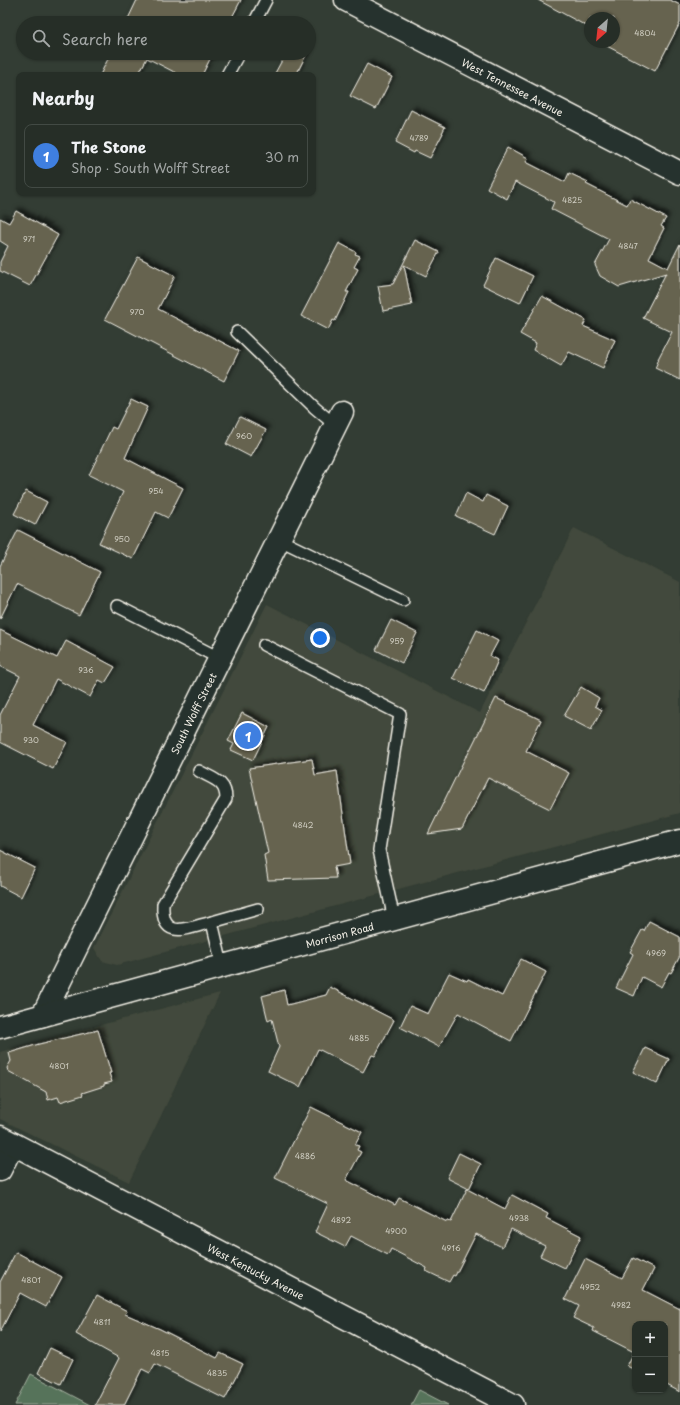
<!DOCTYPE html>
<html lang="en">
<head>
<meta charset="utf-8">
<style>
  body { margin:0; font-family:"Playpen Sans",sans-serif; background:#323a33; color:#f1f3f6 }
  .controls { position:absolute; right:12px; bottom:12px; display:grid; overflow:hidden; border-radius:8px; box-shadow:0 1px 3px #0004 }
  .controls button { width:36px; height:36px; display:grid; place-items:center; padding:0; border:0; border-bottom:1px solid #424a44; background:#262e27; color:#f1f3f6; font:20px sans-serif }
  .compass { position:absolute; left:584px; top:12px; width:36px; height:36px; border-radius:50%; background:#262e27; box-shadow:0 1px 3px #0004; rotate:207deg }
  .you { position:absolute; left:320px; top:638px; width:14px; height:14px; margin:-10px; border:3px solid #fff; border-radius:50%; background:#1a73e8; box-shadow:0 0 0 6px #1a73e833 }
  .badge { display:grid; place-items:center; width:26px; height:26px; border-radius:50%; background:#db2777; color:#fff; font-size:13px; font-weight:700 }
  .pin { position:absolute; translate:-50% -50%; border:2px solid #fff; box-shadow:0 1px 4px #0006 }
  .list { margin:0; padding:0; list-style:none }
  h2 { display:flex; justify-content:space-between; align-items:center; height:52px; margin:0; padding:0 16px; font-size:17px }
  h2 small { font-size:13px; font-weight:400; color:#a4a8a7 }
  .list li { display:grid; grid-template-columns:26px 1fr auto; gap:12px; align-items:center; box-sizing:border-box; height:64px; margin:0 8px 8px; padding:0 8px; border:1px solid #424a44; border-radius:8px }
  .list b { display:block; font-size:15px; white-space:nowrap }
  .list p { margin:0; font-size:13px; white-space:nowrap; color:#a4a8a7 }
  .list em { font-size:13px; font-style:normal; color:#a4a8a7 }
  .icon { flex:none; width:22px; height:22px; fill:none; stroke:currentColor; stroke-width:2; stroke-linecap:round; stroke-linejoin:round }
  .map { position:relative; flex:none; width:680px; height:1405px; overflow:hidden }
  .search { position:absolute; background:#262e27; box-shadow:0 1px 3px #0004; left:16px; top:16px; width:300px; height:44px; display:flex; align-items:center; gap:10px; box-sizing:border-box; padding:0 14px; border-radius:22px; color:#a4a8a7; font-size:15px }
  .panel { position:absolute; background:#262e27; box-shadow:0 1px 3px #0004; left:16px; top:72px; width:300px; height:124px; border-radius:8px }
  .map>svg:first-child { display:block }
  .built { fill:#42493c }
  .green { fill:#57735a; stroke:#a6b2a1 }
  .building { fill:#666450; stroke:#f4f1e8; filter:url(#shadow) }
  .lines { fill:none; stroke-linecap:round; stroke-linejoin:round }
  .service-casing { stroke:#f4f1e8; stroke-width:14 }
  .minor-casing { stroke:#f4f1e8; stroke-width:25 }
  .tertiary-casing { stroke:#f4f1e8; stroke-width:25 }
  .secondary-casing { stroke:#f4f1e8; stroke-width:25 }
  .service { stroke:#26332d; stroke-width:11 }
  .minor { stroke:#26332d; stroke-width:22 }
  .tertiary { stroke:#26332d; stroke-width:22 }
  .secondary { stroke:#26332d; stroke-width:22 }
  .labels { text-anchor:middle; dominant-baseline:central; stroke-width:3; stroke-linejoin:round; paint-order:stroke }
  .number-label { font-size:8px; fill:#d0cec2 }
  .street-label { font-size:10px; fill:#f4f1e8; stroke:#26332d }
</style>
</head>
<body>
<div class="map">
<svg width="680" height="1405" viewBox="0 0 680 1405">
  <defs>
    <filter id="shadow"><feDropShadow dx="3.5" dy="-3.5" stdDeviation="2" flood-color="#0009"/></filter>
  </defs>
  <rect width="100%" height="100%" fill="#333d34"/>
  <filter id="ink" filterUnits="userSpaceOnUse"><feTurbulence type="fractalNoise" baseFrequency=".025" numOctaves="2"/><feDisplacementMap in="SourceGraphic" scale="8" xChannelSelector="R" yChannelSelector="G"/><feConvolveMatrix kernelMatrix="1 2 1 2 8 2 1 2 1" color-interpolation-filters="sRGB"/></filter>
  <g filter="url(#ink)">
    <!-- built -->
    <g class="built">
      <path d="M574 528 680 582V813L117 965 102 961 94 948 267 604 480 713Z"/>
      <path d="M220 993 129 1182 0 1119V1052Z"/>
    </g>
    <!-- green -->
    <g class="green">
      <path d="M31 1374 90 1405H15Z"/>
      <path d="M419 1390 448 1405H411Z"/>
    </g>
    <!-- building -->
    <g class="building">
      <path d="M137 0H241L229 23H126Z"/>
      <path d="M538 0H670L680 5V23L655 71 601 43 614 42V18H590V28Z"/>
      <path d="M111 53H213L202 75H180L147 58 138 75H100Z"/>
      <path d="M286 53H307L296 75H274Z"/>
      <path d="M367 64 392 77 376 109 350 96Z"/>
      <path d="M411 110 445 127 442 133H443L430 158 415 151 414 153 395 143Z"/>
      <path d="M508 147 528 158 526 162 565 182 569 173 588 182 586 184 627 205 630 199 666 218 661 226 664 228 649 258 668 268 680 244V380L655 368 659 359H658L672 332 643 318 666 273 619 287 600 276 595 265 609 239 551 209 554 202 515 182 507 199 487 188Z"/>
      <path d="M16 211 58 235 30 286 0 271V262L8 246 0 241V218L9 223Z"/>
      <path d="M415 240 439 252 426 276 404 265 412 305 383 311 378 286 393 284Z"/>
      <path d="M339 243 356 252 355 254 360 256 354 267 358 269 346 292H349L335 321 333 320 328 330 301 316Z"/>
      <path d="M138 257 175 276 158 309 239 351 224 381 105 319Z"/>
      <path d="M496 258 533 276 520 303 483 285Z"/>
      <path d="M542 296 586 320 583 326 615 340 603 368 569 352 561 366 533 350 536 343 520 334Z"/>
      <path d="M131 399 148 407 125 458 183 488 168 518 156 512 133 559 99 543 123 492 89 475 112 427 116 429Z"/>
      <path d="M240 417 266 430 251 457 226 444Z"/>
      <path d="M26 491 47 502 35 525 14 514Z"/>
      <path d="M466 493 483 502 486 495 508 506 495 534 456 516Z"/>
      <path d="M18 530 100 572 79 615 17 584 0 619V566Z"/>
      <path d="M391 620 417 633 402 663 376 650Z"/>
      <path d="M0 630 57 658 66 641 115 667 105 683 99 680 90 697 56 679 33 725 67 742 53 769 0 742V715L20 676 0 666Z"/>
      <path d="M477 630 498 641 490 656 498 660 484 693 453 678Z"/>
      <path d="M581 687 599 698 595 706 602 710 591 730 564 716Z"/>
      <path d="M496 698 541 720 526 751 569 773 550 809 488 778 462 829 428 834 466 756H467Z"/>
      <path d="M242 713 269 727 253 760 231 750 234 744 228 741Z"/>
      <path d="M312 759 315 775 337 771 350 864 334 867 336 878 268 880 264 855 268 853 249 768Z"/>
      <path d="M0 850 35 868 21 897 0 886Z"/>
      <path d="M649 921 680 937V956L671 973 669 972 661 987 642 977 634 996 616 988 633 954 630 952 642 930 644 931Z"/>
      <path d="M521 959 546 972 511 1041 458 1013 439 1047 400 1027 410 1006 428 1014 449 973 467 981 468 979 502 996Z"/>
      <path d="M330 987 394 1020 375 1056 372 1055 363 1072 318 1049 300 1087 268 1071 279 1047 272 1019 268 1021 262 996 284 990 287 1005 326 995Z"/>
      <path d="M98 1030 111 1073H109L112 1082 104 1084V1086L82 1093 83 1095 60 1102 58 1097 48 1100 46 1092 8 1071 7 1068 11 1061 9 1053 39 1044Z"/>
      <path d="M645 1048 669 1059 657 1084 633 1072Z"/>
      <path d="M311 1107 362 1132 355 1145 359 1146 357 1150 361 1152 346 1180 395 1205 399 1198 447 1222 448 1221 451 1222 467 1189 505 1209 512 1195 548 1214 546 1218 581 1236 565 1268 540 1256 545 1246 511 1229 502 1247 476 1234 455 1276 453 1275 449 1282 426 1271 427 1268 391 1249 388 1255 351 1236 345 1247 315 1232 328 1204 275 1178Z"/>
      <path d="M459 1153 481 1164 469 1189 447 1178Z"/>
      <path d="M16 1252 62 1277 46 1307 20 1293 0 1332V1282Z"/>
      <path d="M633 1258 654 1269 643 1290 680 1309V1392L665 1384V1324H635V1370L627 1366 634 1352 593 1331 594 1328 573 1318 579 1306 565 1299 585 1259 622 1278Z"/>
      <path d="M97 1295 127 1311 125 1314 160 1329 217 1358 220 1353 243 1364 225 1399 155 1364 150 1373 142 1369 124 1405H95L119 1358 76 1334Z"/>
      <path d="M50 1348 73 1359 61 1384 38 1373Z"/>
    </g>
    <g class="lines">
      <defs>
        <g id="service">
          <path d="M254 23 266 0"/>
          <path d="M227 75 239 53"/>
          <path d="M237 332 315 408 335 425"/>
          <path d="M278 539 403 600"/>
          <path d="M117 606 219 658"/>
          <path d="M264 645 400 714 379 850 394 919"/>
          <path d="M199 771C213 779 226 781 226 799L163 904C161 942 188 928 212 922"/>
          <path d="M222 965 212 922 258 909"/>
        </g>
        <g id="minor">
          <path id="s1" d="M346 0 680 173"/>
          <path id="s2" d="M43 1015 342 412"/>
          <path d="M0 1170 13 1144"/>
        </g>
        <g id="tertiary">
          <path id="s3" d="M0 1137 513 1405"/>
        </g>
        <g id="secondary">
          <path id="s4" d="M0 1027 680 841"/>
        </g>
      </defs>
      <!-- service casing -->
      <use href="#service" class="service-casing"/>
      <!-- minor casing -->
      <use href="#minor" class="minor-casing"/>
      <!-- tertiary casing -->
      <use href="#tertiary" class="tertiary-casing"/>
      <!-- secondary casing -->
      <use href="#secondary" class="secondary-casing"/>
      <!-- service -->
      <use href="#service" class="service"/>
      <!-- minor -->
      <use href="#minor" class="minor"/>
      <!-- tertiary -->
      <use href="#tertiary" class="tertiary"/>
      <!-- secondary -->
      <use href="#secondary" class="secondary"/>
    </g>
  </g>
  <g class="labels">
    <!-- number labels -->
    <g class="number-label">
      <text x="645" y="33">4804</text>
      <text x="419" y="138">4789</text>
      <text x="572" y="200">4825</text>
      <text x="29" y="239">971</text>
      <text x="628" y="246">4847</text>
      <text x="137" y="312">970</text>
      <text x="244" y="436">960</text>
      <text x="156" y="491">954</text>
      <text x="122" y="539">950</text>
      <text x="397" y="641">959</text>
      <text x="86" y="670">936</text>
      <text x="31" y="740">930</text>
      <text x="303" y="825">4842</text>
      <text x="656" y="953">4969</text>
      <text x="359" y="1038">4885</text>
      <text x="59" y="1066">4801</text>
      <text x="305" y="1156">4886</text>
      <text x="519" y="1218">4938</text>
      <text x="341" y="1220">4892</text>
      <text x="396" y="1231">4900</text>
      <text x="451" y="1248">4916</text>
      <text x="31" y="1280">4801</text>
      <text x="590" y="1287">4952</text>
      <text x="621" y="1305">4982</text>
      <text x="102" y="1322">4811</text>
      <text x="160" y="1353">4815</text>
      <text x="217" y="1373">4835</text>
    </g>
    <!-- street labels -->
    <g class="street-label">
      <text stroke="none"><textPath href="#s1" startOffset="188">West Tennessee Avenue</textPath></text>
      <text stroke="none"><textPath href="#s2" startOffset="337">South Wolff Street</textPath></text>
      <text stroke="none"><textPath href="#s4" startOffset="352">Morrison Road</textPath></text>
      <text stroke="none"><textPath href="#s3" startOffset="289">West Kentucky Avenue</textPath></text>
    </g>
  </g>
</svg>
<div class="controls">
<button>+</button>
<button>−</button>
</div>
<svg class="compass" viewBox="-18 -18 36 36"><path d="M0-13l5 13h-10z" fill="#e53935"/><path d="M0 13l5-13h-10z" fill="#a4a8a7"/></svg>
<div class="you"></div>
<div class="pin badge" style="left:248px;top:736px;background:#3f7fe0">1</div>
<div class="search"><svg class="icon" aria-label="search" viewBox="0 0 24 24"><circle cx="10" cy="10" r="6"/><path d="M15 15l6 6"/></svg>Search here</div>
<section class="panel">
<h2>Nearby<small></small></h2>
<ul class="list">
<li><span class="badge" style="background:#3f7fe0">1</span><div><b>The Stone</b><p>Shop · South Wolff Street</p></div><em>30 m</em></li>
</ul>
</section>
</div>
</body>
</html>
